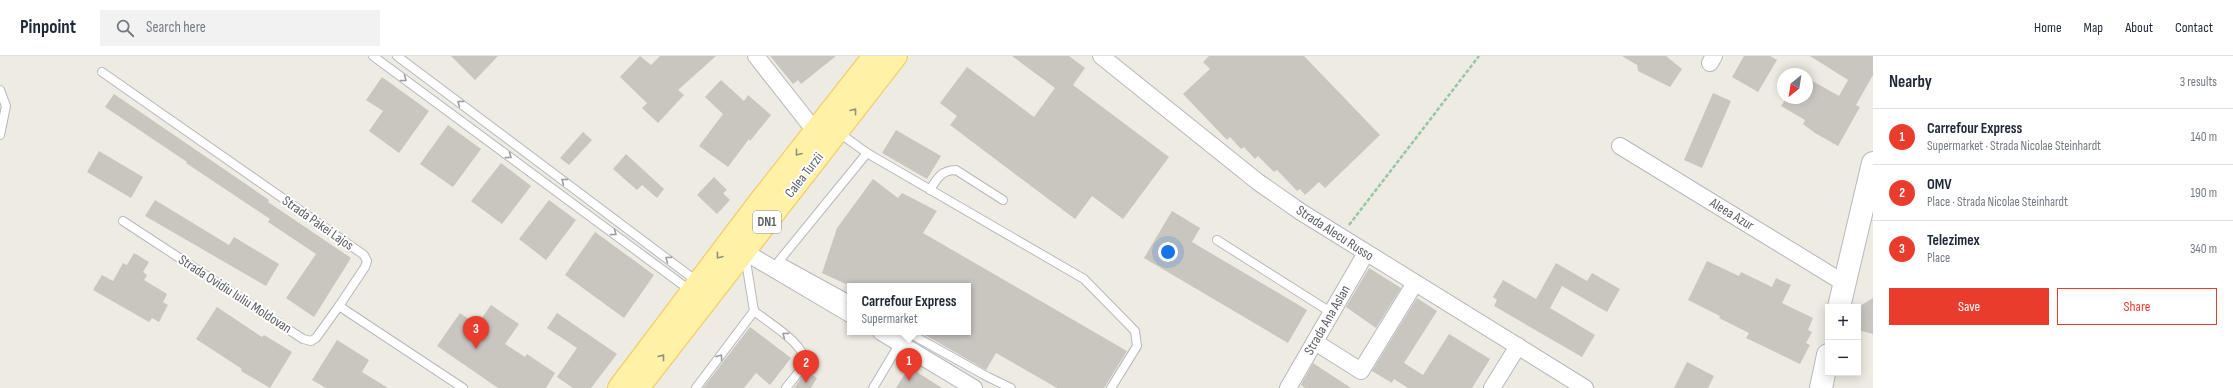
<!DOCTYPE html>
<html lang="en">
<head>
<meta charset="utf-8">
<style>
  body { margin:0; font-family:"Sofia Sans Condensed",sans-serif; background:#f2f2f3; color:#1f2937 }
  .controls { position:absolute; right:12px; bottom:12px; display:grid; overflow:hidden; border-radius:0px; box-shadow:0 2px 10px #0003 }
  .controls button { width:36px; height:36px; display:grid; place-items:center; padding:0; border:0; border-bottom:1px solid #e0e1e3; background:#fff; color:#1f2937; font:20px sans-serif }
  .compass { position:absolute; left:1777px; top:12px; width:36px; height:36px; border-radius:50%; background:#fff; box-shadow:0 2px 10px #0003; rotate:210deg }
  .you { position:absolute; left:1168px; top:196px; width:14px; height:14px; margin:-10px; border:3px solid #fff; border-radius:50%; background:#1a73e8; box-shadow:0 0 0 6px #1a73e833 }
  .badge { display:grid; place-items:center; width:26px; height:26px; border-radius:50%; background:#ea3c2c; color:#fff; font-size:13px; font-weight:700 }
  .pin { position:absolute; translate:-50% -33px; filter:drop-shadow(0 1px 2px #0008) }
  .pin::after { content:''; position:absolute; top:21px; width:14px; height:12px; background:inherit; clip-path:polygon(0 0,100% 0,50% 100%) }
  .popup { position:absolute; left:847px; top:227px; width:124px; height:52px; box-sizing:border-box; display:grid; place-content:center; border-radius:0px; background:#fff; filter:drop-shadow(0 1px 3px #0005); font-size:13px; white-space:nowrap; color:#747a83 }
  .popup b { font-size:15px; color:#1f2937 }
  .popup::after { content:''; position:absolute; left:50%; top:100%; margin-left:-8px; border:8px solid transparent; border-top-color:#fff }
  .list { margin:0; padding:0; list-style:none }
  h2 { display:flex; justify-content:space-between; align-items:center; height:52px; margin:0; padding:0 16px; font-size:17px }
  h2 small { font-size:13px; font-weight:400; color:#747a83 }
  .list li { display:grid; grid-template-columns:26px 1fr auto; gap:12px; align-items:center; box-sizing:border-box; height:56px; padding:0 16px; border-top:1px solid #e0e1e3 }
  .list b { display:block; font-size:15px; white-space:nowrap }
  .list p { margin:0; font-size:13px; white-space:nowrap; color:#747a83 }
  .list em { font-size:13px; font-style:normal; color:#747a83 }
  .actions { display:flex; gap:8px; padding:12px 16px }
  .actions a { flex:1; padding:9px 0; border:1px solid #ea3c2c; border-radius:0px; text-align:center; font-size:14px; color:#ea3c2c }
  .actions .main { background:#ea3c2c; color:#fff }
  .icon { flex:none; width:22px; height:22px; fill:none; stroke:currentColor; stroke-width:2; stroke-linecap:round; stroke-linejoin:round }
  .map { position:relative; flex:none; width:1873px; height:332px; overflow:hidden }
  header { display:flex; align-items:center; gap:24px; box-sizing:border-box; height:56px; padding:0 20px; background:#fff; border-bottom:1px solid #e0e1e3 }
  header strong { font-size:19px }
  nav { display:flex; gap:22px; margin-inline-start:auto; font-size:14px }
  .search { width:280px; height:36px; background:#f2f2f3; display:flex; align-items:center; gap:10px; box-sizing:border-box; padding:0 14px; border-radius:0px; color:#747a83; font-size:15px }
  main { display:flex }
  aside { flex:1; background:#fff }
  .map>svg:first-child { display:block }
  .building { fill:#c8c6bf }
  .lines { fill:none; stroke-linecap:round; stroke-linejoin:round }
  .lane-casing { stroke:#b5b8bd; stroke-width:10 }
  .street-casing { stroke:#b5b8bd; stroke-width:18 }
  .secondary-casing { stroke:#b6b9bf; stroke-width:24 }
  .primary-casing { stroke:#f2c757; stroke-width:24 }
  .path { stroke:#97c6a5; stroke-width:2.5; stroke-dasharray:4 2; stroke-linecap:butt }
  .lane { stroke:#fff; stroke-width:8 }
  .street { stroke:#fff; stroke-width:16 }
  .secondary { stroke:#fff; stroke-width:22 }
  .primary { stroke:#fff1a6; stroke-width:22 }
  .oneway { stroke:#9d9ea1 }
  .oneway2 { stroke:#94917a }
  .labels { text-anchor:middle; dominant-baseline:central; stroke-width:4; stroke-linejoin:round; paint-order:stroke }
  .shield { fill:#fff; stroke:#8c8e92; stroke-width:1 }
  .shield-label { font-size:13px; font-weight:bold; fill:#5b5e63 }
  .street-label { font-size:14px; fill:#5b5e63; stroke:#fff }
</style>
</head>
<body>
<header>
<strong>Pinpoint</strong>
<div class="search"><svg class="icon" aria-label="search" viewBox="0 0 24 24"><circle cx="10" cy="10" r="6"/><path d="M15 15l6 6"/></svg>Search here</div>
<nav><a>Home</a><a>Map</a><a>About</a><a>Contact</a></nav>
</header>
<main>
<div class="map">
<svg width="1873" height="332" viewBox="0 0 1873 332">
  <rect width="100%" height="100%" fill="#eeebe2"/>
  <!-- building -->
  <g class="building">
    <path d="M451 0H498L475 24Z"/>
    <path d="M640 0 651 9 660 0H716L678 34 684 39 658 67 642 52 647 47 620 21Z"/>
    <path d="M770 0H836L801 28 798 24 793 28Z"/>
    <path d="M1012 0H1069L1085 12 1073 29 1169 101 1123 163 1092 140 1075 163 950 69 957 60 940 47 967 11 1034 61 1055 32Z"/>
    <path d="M1209 0H1304L1380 79 1325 132 1319 126 1305 139 1300 133 1297 135 1277 114 1274 116 1258 100 1255 103 1244 91 1241 93 1230 81 1227 84 1183 38 1210 13 1203 6Z"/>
    <path d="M1622 0H1666L1682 13 1670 31 1638 15 1637 9Z"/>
    <path d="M1744 0H1770L1777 4 1758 36 1732 21Z"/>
    <path d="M1810 0H1873V19L1856 49 1860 51 1838 90 1815 77 1803 68 1805 64 1781 50 1786 42H1807V22L1839 40 1848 24Z"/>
    <path d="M382 21 429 55 399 97 369 75 383 55 366 44Z"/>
    <path d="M721 24 744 45 748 39 771 59 750 85 749 83 728 111 699 90 723 58 705 41Z"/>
    <path d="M1713 37 1731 45 1702 112 1684 104Z"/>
    <path d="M114 38 269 144 268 146 351 202 314 261 286 242 316 198 268 166 270 163 186 107 187 106 105 51Z"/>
    <path d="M448 69 481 93 453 131 420 108Z"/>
    <path d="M896 74 941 100 927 123 882 97Z"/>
    <path d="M583 76 592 84 569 109 560 102Z"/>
    <path d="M99 95 143 121 131 142 87 116Z"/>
    <path d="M626 98 664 133 657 142 642 129 637 134 613 113Z"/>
    <path d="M501 107 531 130 502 168 471 145Z"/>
    <path d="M714 121 727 134 723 137 730 144 717 158 697 139Z"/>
    <path d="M873 123 898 142 902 137 937 155 923 177 1127 295 1104 332H1057L996 297 986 314 920 276H968V230H850L822 217 837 172Z"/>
    <path d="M155 144 229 189 234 181 279 208 266 230 145 160Z"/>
    <path d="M549 144 576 164 546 204 519 183Z"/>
    <path d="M1172 155 1200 172 1192 186 1307 254 1288 287 1144 202Z"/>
    <path d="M595 176 654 219 624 262 565 219Z"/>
    <path d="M134 197 149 206 143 216 147 219 144 224 167 238 163 246 168 249 159 266 152 262 149 266 93 234 102 219 113 225 123 207 127 209Z"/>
    <path d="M1707 205 1739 220 1741 216 1772 231 1776 222 1791 229 1782 247 1813 262 1808 274 1812 276 1806 287 1810 289 1800 308 1746 282 1749 277 1719 262 1720 260 1688 244Z"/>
    <path d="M1556 207 1587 225 1592 217 1620 233 1607 256 1562 230 1550 252 1595 279 1582 301 1494 250 1497 244 1493 241 1503 224 1536 243Z"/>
    <path d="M1369 212 1401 232 1376 272 1346 251Z"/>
    <path d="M1417 242 1437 255 1404 307 1423 319 1449 278 1490 303 1472 332H1408L1394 323 1392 327 1372 315Z"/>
    <path d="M1873 242V278L1858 274V251Z"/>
    <path d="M491 249 519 268 505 288 525 301 527 298 555 317 546 332H498L437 290 460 257 477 269Z"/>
    <path d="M217 251 262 281 264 279 292 296 270 332 241 315 242 313 196 283Z"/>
    <path d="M557 257 617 298 591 332H573L557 321 577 292 547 272Z"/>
    <path d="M750 271 791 302 770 329 756 317 744 332H703Z"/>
    <path d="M337 284 369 304 362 316 388 332H326L312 324Z"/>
    <path d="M1687 306 1714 320 1708 332H1674Z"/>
    <path d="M1313 307 1322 313 1351 332H1305L1301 329Z"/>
    <path d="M909 311 942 332H896Z"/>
    <path d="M806 315 817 322 811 332H794Z"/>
  </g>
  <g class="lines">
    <defs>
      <g id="lane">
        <path d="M373 0 691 235"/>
        <path d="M397 0 698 226"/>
        <path d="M102 16 364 199 367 205 365 211 339 250 463 332"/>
        <path d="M0 34 6 50 0 79"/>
        <path d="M838 76 867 97 779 205 850 244"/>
        <path d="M867 97 1084 223 1135 275 1137 290 1111 332"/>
        <path d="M930 134C937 122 942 114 956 114L1003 144"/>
        <path d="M123 165 303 283 311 285 316 282 339 250"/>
        <path d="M1217 184 1332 257"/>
        <path d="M754 255C767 266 812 291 803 310 799 317 791 325 786 332"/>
        <path d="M907 276 988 321 1011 332"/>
        <path d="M696 332 754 255 745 199"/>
        <path d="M873 332 900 287"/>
      </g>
      <g id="street">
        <path d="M756 0 815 75"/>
        <path d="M1101 0 1258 126 1301 156 1585 332"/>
        <path d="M1710 7 1714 0"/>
        <path d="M1620 90 1844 227"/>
        <path d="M745 196 850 258"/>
        <path d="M881 276 974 332"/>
        <path d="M1315 286 1361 315 1415 227"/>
        <path d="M1288 332 1366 197"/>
        <path d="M1492 332 1518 290"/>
      </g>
      <g id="secondary">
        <path d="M1839 251 1873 107"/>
        <path d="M1821 332 1828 299"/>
      </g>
      <g id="primary">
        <path d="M619 332 757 149 874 0"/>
        <path d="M638 332 896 0"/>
      </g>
    </defs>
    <!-- lane casing -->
    <use href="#lane" class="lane-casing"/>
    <!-- street casing -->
    <use href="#street" class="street-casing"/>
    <!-- secondary casing -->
    <use href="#secondary" class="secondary-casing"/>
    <!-- primary casing -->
    <use href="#primary" class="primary-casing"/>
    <!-- path -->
    <path class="path" d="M1349 169 1479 0"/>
    <!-- lane -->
    <use href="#lane" class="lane"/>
    <!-- street -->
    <use href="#street" class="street"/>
    <!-- secondary -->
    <use href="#secondary" class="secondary"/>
    <!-- primary -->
    <use href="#primary" class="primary"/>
  </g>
  <!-- one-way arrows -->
  <defs><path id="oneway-chevron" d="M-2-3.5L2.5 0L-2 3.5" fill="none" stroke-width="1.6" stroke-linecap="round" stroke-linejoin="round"/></defs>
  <g class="oneway">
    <use href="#oneway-chevron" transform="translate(404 23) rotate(36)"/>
    <use href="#oneway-chevron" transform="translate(460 47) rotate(-143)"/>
    <use href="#oneway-chevron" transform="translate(509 100) rotate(36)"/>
    <use href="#oneway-chevron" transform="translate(564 125) rotate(-143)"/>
    <use href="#oneway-chevron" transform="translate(614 177) rotate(36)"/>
    <use href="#oneway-chevron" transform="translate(668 203) rotate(-143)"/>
    <use href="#oneway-chevron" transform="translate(785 279) rotate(-143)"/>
    <use href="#oneway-chevron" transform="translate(720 301) rotate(-53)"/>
  </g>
  <g class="oneway2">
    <use href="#oneway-chevron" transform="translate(854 55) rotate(-52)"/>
    <use href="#oneway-chevron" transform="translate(798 97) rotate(128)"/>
    <use href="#oneway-chevron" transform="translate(719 200) rotate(127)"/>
    <use href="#oneway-chevron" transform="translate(662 301) rotate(-52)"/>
  </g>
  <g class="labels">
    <!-- shield labels -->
    <rect class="shield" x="753" y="155" width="28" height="22" rx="3"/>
    <g class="shield-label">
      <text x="767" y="166">DN1</text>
    </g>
    <!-- street labels -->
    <g class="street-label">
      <text transform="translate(804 119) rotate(-52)">Calea Turzii</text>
      <text transform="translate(1732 158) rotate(31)">Aleea Azur</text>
      <text transform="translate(318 167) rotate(35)">Strada Pakei Lajos</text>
      <text transform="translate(1335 177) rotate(33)">Strada Alecu Russo</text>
      <text transform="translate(235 238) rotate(33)">Strada Ovidiu Iuliu Moldovan</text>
      <text transform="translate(1327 264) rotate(-60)">Strada Ana Aslan</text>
    </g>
  </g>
</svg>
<div class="controls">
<button>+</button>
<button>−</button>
</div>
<svg class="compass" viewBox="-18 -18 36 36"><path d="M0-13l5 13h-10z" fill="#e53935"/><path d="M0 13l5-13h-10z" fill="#747a83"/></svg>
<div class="you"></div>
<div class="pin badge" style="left:909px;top:325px">1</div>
<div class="popup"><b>Carrefour Express</b>Supermarket</div>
<div class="pin badge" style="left:806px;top:327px">2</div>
<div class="pin badge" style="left:476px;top:293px">3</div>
</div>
<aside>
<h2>Nearby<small>3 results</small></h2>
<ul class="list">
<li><span class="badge">1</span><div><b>Carrefour Express</b><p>Supermarket · Strada Nicolae Steinhardt</p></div><em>140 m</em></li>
<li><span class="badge">2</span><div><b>OMV</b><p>Place · Strada Nicolae Steinhardt</p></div><em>190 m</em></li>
<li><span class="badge">3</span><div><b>Telezimex</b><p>Place</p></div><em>340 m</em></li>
</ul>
<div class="actions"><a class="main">Save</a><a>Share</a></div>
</aside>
</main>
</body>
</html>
